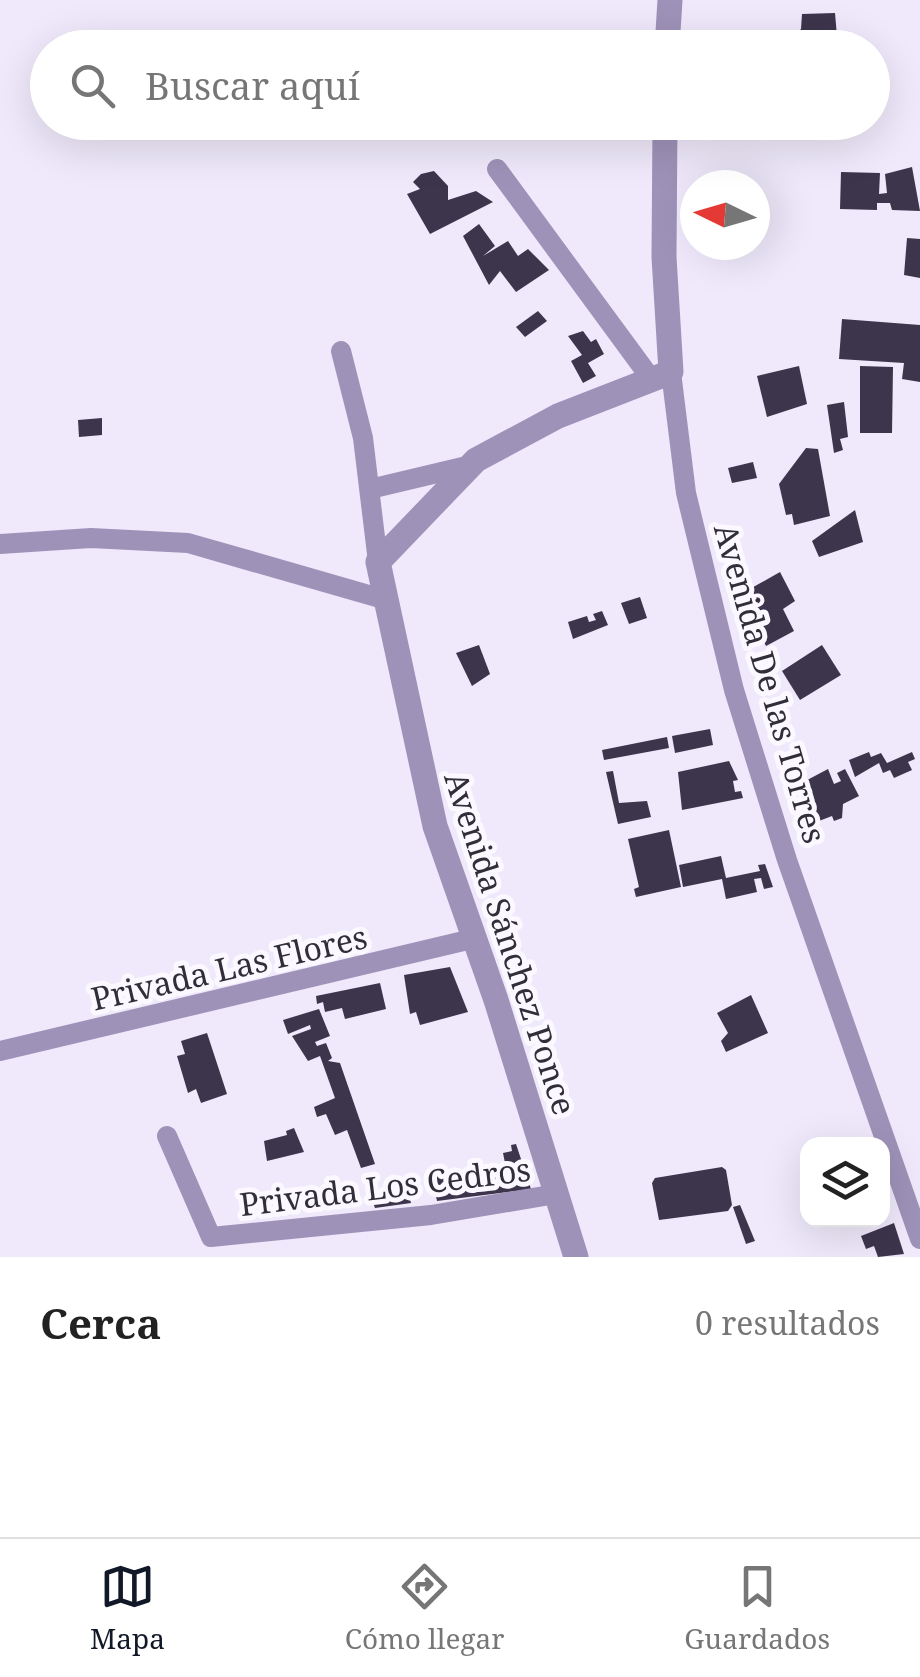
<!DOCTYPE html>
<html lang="es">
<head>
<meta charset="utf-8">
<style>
  body { margin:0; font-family:"Noto Serif",serif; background:#f2f2f2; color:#222 }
  .controls { position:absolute; right:30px; bottom:30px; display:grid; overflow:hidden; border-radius:20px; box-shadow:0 10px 40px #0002 }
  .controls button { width:90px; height:90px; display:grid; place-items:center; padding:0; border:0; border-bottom:2px solid #e0e0e0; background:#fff; color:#222; font:50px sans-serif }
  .compass { position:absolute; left:680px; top:170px; width:90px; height:90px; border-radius:50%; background:#fff; box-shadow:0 10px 40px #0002; rotate:275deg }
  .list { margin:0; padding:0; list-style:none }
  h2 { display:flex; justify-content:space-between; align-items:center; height:130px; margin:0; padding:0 40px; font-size:42px }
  h2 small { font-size:32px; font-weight:400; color:#767676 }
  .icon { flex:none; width:55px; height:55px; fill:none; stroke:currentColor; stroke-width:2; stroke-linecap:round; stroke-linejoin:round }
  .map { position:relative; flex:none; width:920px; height:1257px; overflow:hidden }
  .search { position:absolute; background:#fff; box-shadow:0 10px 40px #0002; left:30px; right:30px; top:30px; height:110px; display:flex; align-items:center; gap:25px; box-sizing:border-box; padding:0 35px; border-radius:55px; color:#767676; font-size:38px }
  .sheet { height:280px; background:#fff }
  nav { display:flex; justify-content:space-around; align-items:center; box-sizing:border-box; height:140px; border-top:2px solid #e0e0e0; background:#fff; font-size:28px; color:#767676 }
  nav a { display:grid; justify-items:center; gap:5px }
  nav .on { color:#111827 }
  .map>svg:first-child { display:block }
  .building { fill:#3d354c }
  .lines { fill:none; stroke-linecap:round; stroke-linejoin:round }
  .minor { stroke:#9f92b9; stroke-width:20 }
  .tertiary { stroke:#9f92b9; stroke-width:25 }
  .labels { text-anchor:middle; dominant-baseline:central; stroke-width:10; stroke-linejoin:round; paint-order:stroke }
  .street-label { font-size:32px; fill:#322e39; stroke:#fbf9ff }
</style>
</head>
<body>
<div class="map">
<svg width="920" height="1257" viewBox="0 0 920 1257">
  <rect width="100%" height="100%" fill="#efe9fb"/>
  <!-- building -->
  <g class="building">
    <path d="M835 13 838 48H783L801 29 802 14Z"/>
    <path d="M912 167 920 211 892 210 890 203H877V210L840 209 841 172 880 173 879 194 887 193 885 174Z"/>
    <path d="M434 171 448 186V200L476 191 493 202 430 234 407 194 420 189 413 182 421 174Z"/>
    <path d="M479 224 495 246 483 256 508 241 518 256 528 249 549 270 516 292 500 271 489 285 463 236Z"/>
    <path d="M907 238 920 239V278L904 275Z"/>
    <path d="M538 311 547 321 525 337 516 327Z"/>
    <path d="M842 319 920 325V382L902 379 904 363 839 359Z"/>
    <path d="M583 331 591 342 596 339 604 354 588 363 596 376 583 383 571 361 582 355 568 336Z"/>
    <path d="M799 366 807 404 767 417 757 376Z"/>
    <path d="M860 366 893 367 892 433H860Z"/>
    <path d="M844 402 848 437 840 439 843 450 834 453 827 405Z"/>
    <path d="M102 418V435L79 437 78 420Z"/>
    <path d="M806 448 818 449 830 516 794 525 792 514 786 515 779 484Z"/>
    <path d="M753 462 757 478 732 483 728 468Z"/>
    <path d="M855 510 863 542 819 557 812 541Z"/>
    <path d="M780 572 795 601 783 609 794 631 766 646 755 623H745L732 599Z"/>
    <path d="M640 597 647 618 629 624 621 603Z"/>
    <path d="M602 611 608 625 573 639 568 622 587 616 589 622 596 620 593 614Z"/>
    <path d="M479 645 490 674 472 686 456 653Z"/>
    <path d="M822 645 841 675 800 700 782 671Z"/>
    <path d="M710 729 713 745 675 753 672 736Z"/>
    <path d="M667 737 669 748 604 760 602 750Z"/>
    <path d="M869 752 871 757 881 753 887 763 912 752 915 759 908 762 912 770 894 778 890 770 883 773 879 763 855 777 849 760Z"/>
    <path d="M729 761 738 780 733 781 735 792 741 791 743 798 682 810 678 772Z"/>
    <path d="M828 769 834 784 841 781 837 773 845 769 859 796 843 804 842 818 834 821 832 816 819 821 803 791 797 793 794 787Z"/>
    <path d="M613 771 619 803 647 801 651 817 618 824 606 772Z"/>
    <path d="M669 830 681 887 636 897 634 889 639 887 628 839Z"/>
    <path d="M721 856 726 878 760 871 758 865 765 864 773 887 764 889 761 878 754 879 757 892 726 899 722 879 683 887 679 865Z"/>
    <path d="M450 967 468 1012 420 1025 416 1012 410 1014 404 975Z"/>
    <path d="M380 983 386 1009 345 1019 342 1008 325 1012 323 1002 317 1004 316 996Z"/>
    <path d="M751 995 768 1033 726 1052 721 1041 728 1033 717 1013Z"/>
    <path d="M319 1009 330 1036 315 1042 317 1046 326 1043 332 1058 328 1061 340 1063 375 1164 361 1168 347 1130 335 1135 326 1114 317 1117 314 1107 335 1098 320 1056 308 1061 292 1036 311 1029 310 1025 288 1034 283 1020Z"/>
    <path d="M207 1033 227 1094 201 1103 196 1089 188 1093 177 1056 185 1054 181 1041Z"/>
    <path d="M294 1128 304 1152 267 1161 264 1141 287 1135 286 1131Z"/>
    <path d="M516 1144 531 1189 437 1201 432 1176 505 1163 503 1153 512 1151 511 1145Z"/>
    <path d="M722 1167 726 1170 732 1205 728 1211 659 1220 652 1183 655 1178Z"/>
    <path d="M406 1185 411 1203 375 1208 370 1194Z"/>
    <path d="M740 1205 755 1241 746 1244 733 1207Z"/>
    <path d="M894 1223 904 1254 878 1257 874 1246 866 1249 861 1236Z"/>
  </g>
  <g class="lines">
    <!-- minor -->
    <g class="minor">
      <path d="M497 169 652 380"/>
      <path d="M341 351 363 438 378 562"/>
      <path d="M671 372 686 493 734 690 787 860 920 1239"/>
      <path d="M370 489 471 465"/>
      <path d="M0 544 91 538 188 543 383 599"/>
      <path d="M0 1051 472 939"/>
      <path d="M167 1136 211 1237 431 1215 556 1194"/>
    </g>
    <!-- tertiary -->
    <g class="tertiary">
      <path d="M667 48 670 0"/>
      <path d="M576 1257 496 1000 435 826 378 562 476 460 558 416 671 372 664 257 665 122"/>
    </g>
  </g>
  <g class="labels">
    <!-- street labels -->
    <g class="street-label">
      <text transform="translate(771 683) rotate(74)">Avenida De las Torres</text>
      <text transform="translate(511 943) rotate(72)">Avenida Sánchez Ponce</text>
      <text transform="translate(229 967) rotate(-13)">Privada Las Flores</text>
      <text transform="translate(385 1186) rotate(-7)">Privada Los Cedros</text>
    </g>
  </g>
</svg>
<div class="controls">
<button><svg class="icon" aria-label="layers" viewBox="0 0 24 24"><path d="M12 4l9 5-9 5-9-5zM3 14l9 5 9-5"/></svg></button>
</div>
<svg class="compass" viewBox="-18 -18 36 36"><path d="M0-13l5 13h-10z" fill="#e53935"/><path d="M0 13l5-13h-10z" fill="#767676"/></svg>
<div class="search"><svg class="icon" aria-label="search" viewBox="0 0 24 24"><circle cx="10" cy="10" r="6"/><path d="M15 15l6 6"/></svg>Buscar aquí</div>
</div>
<section class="sheet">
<h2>Cerca<small>0 resultados</small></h2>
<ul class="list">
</ul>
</section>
<nav>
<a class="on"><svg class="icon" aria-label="map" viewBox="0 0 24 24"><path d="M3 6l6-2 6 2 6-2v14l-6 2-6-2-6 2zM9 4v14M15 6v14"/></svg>Mapa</a>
<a><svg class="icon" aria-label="directions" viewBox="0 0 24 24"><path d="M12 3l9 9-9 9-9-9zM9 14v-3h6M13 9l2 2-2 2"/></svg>Cómo llegar</a>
<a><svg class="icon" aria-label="saved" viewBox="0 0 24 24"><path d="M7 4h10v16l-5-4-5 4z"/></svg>Guardados</a>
</nav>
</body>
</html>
